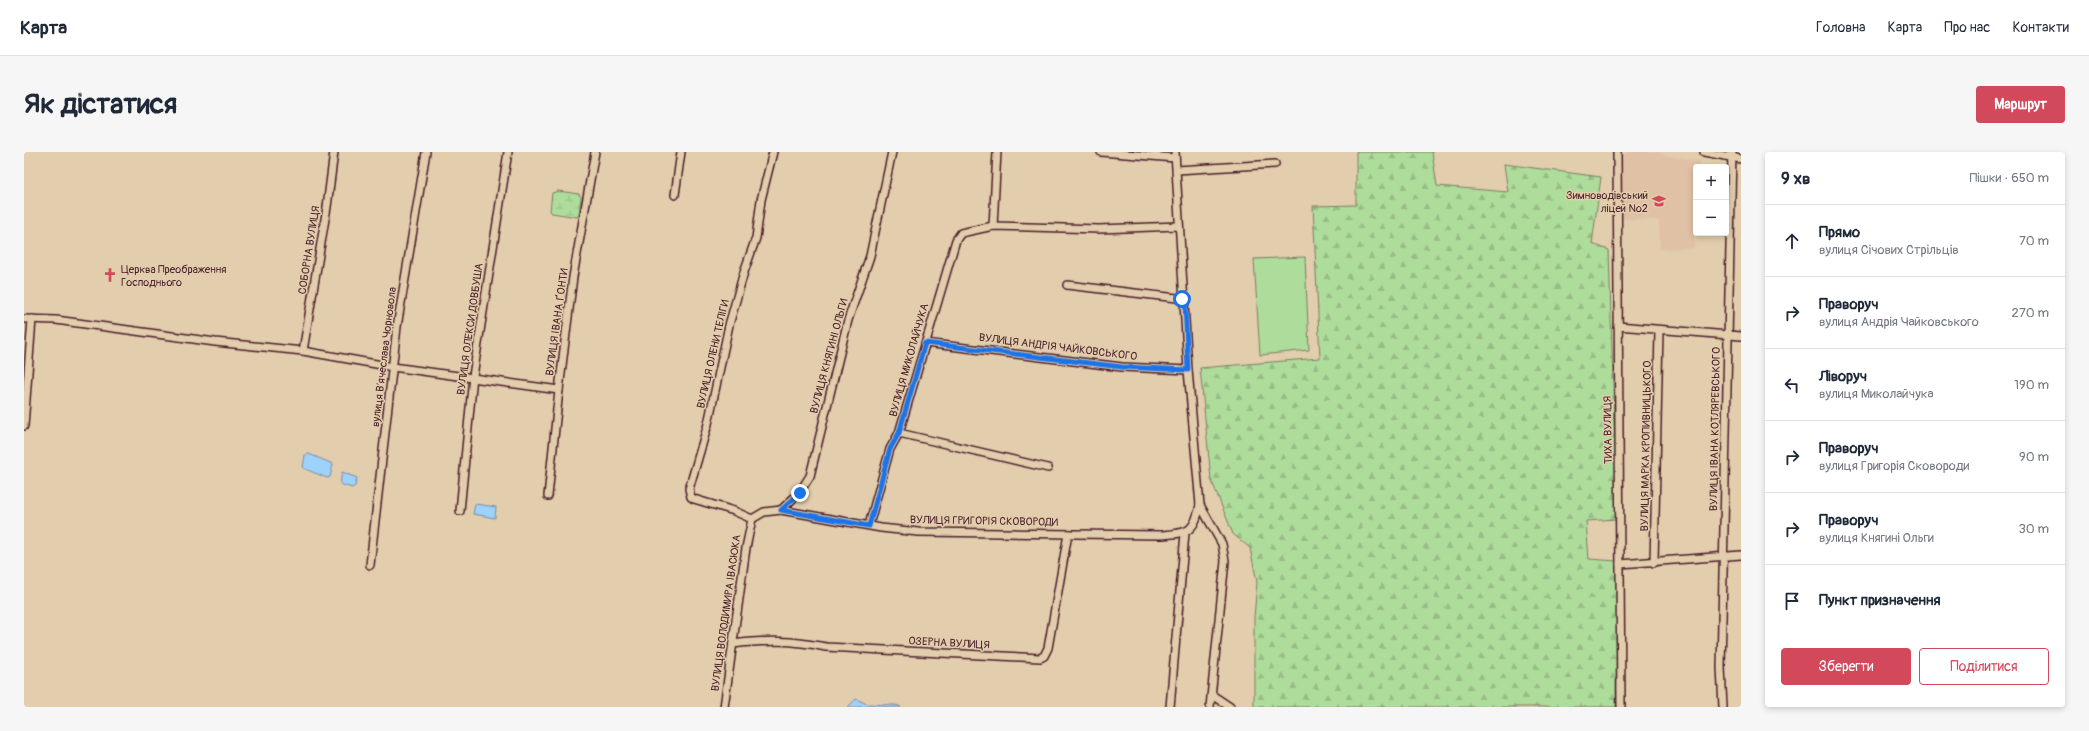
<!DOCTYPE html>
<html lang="uk">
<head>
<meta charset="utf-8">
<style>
  body { margin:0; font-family:Pangolin,sans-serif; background:#f6f6f7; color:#1f2937 }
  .controls { position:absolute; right:12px; top:12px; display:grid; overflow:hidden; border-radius:4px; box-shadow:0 2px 6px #0003 }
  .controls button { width:36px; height:36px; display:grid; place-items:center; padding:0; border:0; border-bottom:1px solid #e0e1e3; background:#fff; color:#1f2937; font:20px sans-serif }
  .stop { position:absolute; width:12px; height:12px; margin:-9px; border:3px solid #1a73e8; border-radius:50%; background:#fff }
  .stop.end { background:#1a73e8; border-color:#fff; box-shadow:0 1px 4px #0008 }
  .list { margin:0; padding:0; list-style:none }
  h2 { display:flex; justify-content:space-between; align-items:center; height:52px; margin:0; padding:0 16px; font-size:17px }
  h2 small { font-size:13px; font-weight:400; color:#747a83 }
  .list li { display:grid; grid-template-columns:26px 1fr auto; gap:12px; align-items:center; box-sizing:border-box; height:72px; padding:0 16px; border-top:1px solid #e0e1e3 }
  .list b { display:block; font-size:15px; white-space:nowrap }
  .list p { margin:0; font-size:13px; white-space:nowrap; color:#747a83 }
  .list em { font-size:13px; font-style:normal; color:#747a83 }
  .actions { display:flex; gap:8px; padding:12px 16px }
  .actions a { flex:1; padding:9px 0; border:1px solid #d1495b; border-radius:4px; text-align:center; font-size:14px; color:#d1495b }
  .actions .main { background:#d1495b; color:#fff }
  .icon { flex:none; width:22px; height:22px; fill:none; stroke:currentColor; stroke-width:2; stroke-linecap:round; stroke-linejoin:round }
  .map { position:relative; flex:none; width:1717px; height:555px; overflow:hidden; border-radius:4px }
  header { display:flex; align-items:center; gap:24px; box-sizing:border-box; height:56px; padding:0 20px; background:#fff; border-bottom:1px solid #e0e1e3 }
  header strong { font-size:19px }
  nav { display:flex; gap:22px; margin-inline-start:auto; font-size:14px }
  .intro { display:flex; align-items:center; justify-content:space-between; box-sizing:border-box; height:96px; padding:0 24px }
  h1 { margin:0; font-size:28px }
  .button { padding:10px 18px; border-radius:4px; background:#d1495b; color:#fff; font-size:14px; font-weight:700 }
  main { display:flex; gap:24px; padding:0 24px }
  aside { flex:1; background:#fff; border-radius:4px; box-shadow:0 2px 6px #0003 }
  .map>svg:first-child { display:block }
  .built { fill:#e0c1a5 }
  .forest { fill:url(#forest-firs); stroke:#7c7e63 }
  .wetland { fill:url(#wetland-marsh); stroke:#7c7e63 }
  .pitch { fill:#aedc9b; stroke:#7c7e63 }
  .water { fill:#9dd2fb; stroke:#7c8aa8 }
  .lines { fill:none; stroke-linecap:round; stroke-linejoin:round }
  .minor-casing { stroke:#4a1f2b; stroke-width:10 }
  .minor { stroke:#e2cdac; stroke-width:7 }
  .route { stroke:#1a73e8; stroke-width:5 }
  .labels { text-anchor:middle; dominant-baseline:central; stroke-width:3; stroke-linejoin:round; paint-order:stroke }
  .poi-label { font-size:11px; fill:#4a1f2b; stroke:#e2cdac; text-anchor:end }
  .street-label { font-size:11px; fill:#4a1f2b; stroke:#e2cdac }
</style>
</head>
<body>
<header>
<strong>Карта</strong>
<nav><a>Головна</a><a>Карта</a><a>Про нас</a><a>Контакти</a></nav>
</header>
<div class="intro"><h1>Як дістатися</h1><a class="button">Маршрут</a></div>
<main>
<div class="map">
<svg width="1717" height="555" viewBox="0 0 1717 555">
  <defs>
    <pattern id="forest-firs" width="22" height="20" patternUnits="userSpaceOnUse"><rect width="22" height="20" fill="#aedc9b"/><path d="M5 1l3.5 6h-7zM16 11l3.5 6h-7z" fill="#97bc86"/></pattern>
    <pattern id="wetland-marsh" width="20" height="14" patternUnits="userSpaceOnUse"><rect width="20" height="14" fill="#aedc9b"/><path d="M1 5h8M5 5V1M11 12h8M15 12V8" fill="none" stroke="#97bc86"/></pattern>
  </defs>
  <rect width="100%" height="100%" fill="#e2cdac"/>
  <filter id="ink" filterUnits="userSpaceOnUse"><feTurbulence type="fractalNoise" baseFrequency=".025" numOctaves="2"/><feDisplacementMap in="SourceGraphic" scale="8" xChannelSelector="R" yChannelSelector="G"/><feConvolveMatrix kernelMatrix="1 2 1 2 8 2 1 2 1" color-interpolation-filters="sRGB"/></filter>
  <g filter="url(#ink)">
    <!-- built -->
    <path class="built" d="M1605 0H1634L1638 3 1676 9 1675 15H1672L1670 96 1636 97 1635 68 1598 67 1597 3Z"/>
    <!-- forest -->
    <path class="forest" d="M1332 0H1408L1413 34 1484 40 1480 12 1577 25 1568 92 1585 98 1593 367 1562 369 1565 407 1593 409 1592 555H1230V466L1233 430 1226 396 1209 382 1187 327 1176 216 1296 206 1289 54 1332 53Z"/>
    <!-- wetland -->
    <path class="wetland" d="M534 39 555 42 557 45 555 63 553 65 528 61 526 59 528 41Z"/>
    <!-- pitch -->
    <path class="pitch" d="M1281 105 1285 198 1236 203 1230 107Z"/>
    <!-- water -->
    <g class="water">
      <path d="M285 302 309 312 306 325 303 326 279 316 281 303Z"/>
      <path d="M318 320 333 326 331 334 328 336 316 332Z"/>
      <path d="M451 352 472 355 471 366 449 362Z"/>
      <path d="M832 547 843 552 872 553 877 555H824Z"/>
    </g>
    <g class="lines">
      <defs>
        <g id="minor">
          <path d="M1077 0 1151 6"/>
          <path d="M1593 0 1597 555"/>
          <path d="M1680 0 1717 7"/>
          <path d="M1153 18 1251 12"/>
          <path d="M651 43 657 0"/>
          <path d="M969 74 973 0"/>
          <path d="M1043 133 1153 146 1161 151"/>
          <path d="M0 167 32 168 191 190 279 199 369 215 535 238"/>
          <path d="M1594 174 1717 184"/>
          <path d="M901 191 1098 215 1164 218"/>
          <path d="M279 199 303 55 310 0"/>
          <path d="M0 274 8 167"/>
          <path d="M875 281 1024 316"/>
          <path d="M524 344 535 238 549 125 571 0"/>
          <path d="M1176 353 1198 392 1201 409 1186 555"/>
          <path d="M757 358 775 341 786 324 824 168 846 104 868 0"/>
          <path d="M436 359 449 224 484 0"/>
          <path d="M728 367 740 360 757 358 857 376 894 380 1137 383C1164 381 1170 381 1176 353L1164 218 1151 0"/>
          <path d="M728 367 710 359 670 347 667 345 665 337 684 272 705 173 720 120 732 86 737 48 749 0"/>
          <path d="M845 373 866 297 875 281 932 88 937 81 969 74 1075 77 1155 74"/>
          <path d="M1630 411 1635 179"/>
          <path d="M1596 412 1717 403"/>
          <path d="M346 413 373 175 402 0"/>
          <path d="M709 492C744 488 767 488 802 495L1016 506 1020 504 1024 496 1044 382"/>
          <path d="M1188 543 1206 555"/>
          <path d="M700 555 722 396 728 367"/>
          <path d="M1146 555 1161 381"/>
          <path d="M1699 555 1697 516 1708 0"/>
        </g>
      </defs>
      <!-- minor casing -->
      <use href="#minor" class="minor-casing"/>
      <!-- minor -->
      <use href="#minor" class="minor"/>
    </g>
  </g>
  <g class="lines" filter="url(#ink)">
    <!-- route -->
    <path class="route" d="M776 341 757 358 845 374 866 297 875 281 901 191 1098 215 1164 218 1161 151 1158 147"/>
  </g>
  <!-- icons -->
  <defs>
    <symbol id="school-bare" viewBox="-9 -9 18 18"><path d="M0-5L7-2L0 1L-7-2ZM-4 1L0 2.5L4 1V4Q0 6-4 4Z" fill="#d1495b" stroke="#e2cdac" stroke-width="2.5" paint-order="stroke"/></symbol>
    <symbol id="church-bare" viewBox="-9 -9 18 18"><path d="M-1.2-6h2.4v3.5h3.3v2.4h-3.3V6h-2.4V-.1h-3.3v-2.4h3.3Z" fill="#d1495b" stroke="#e2cdac" stroke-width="2.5" paint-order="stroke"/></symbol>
  </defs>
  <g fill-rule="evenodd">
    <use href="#school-bare" x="1625" y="39" width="20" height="20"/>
    <use href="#church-bare" x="76" y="113" width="20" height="20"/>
  </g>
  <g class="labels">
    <!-- poi labels -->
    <g class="poi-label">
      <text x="1624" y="43">Зимноводівський<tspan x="1624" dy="13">ліцей №2</tspan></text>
      <text x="97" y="117" text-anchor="start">Церква Преображення<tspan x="97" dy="13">Господнього</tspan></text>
    </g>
    <!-- street labels -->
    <g class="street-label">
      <text transform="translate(285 98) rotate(-81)">СОБОРНА ВУЛИЦЯ</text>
      <text transform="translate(533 170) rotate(-82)">ВУЛИЦЯ ІВАНА ҐОНТИ</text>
      <text transform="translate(446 177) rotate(-82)">ВУЛИЦЯ ОЛЕКСИ ДОВБУША</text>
      <text transform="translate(1034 195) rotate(7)">ВУЛИЦЯ АНДРІЯ ЧАЙКОВСЬКОГО</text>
      <text transform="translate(689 202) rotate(-77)">ВУЛИЦЯ ОЛЕНИ ТЕЛІГИ</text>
      <text transform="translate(805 204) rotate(-75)">ВУЛИЦЯ КНЯГИНІ ОЛЬГИ</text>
      <text transform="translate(360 205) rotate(-83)">вулиця Вʼячеслава Чорновола</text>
      <text transform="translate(885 208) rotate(-74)">ВУЛИЦЯ МИКОЛАЙЧУКА</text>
      <text transform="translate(1691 277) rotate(-89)">ВУЛИЦЯ ІВАНА КОТЛЯРЕВСЬКОГО</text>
      <text transform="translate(1584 278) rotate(-91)">ТИХА ВУЛИЦЯ</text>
      <text transform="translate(1622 294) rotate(-89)">ВУЛИЦЯ МАРКА КРОПИВНИЦЬКОГО</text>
      <text transform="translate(960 369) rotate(1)">ВУЛИЦЯ ГРИГОРІЯ СКОВОРОДИ</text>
      <text transform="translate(702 461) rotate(-82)">ВУЛИЦЯ ВОЛОДИМИРА ІВАСЮКА</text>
      <text transform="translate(925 491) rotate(3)">ОЗЕРНА ВУЛИЦЯ</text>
    </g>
  </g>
</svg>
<div class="controls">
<button>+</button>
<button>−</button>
</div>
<div class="stop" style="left:1158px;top:147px"></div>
<div class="stop end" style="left:776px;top:341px"></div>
</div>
<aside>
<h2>9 хв<small>Пішки · 650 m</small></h2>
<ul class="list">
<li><svg class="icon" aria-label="ahead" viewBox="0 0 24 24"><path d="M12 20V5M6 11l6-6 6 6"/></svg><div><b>Прямо</b><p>вулиця Січових Стрільців</p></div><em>70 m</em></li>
<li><svg class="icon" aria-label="right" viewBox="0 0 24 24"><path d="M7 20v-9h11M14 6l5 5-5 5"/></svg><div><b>Праворуч</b><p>вулиця Андрія Чайковського</p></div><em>270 m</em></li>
<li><svg class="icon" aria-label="left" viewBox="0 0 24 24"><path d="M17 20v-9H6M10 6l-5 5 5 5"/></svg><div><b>Ліворуч</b><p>вулиця Миколайчука</p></div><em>190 m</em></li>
<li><svg class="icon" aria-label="right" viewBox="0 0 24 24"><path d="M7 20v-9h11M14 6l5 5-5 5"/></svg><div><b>Праворуч</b><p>вулиця Григорія Сковороди</p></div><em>90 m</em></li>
<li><svg class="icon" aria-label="right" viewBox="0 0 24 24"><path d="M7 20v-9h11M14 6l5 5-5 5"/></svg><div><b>Праворуч</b><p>вулиця Княгині Ольги</p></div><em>30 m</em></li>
<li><svg class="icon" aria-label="arrive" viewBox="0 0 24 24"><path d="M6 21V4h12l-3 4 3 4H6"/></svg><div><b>Пункт призначення</b></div></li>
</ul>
<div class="actions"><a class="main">Зберегти</a><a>Поділитися</a></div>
</aside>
</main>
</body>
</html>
